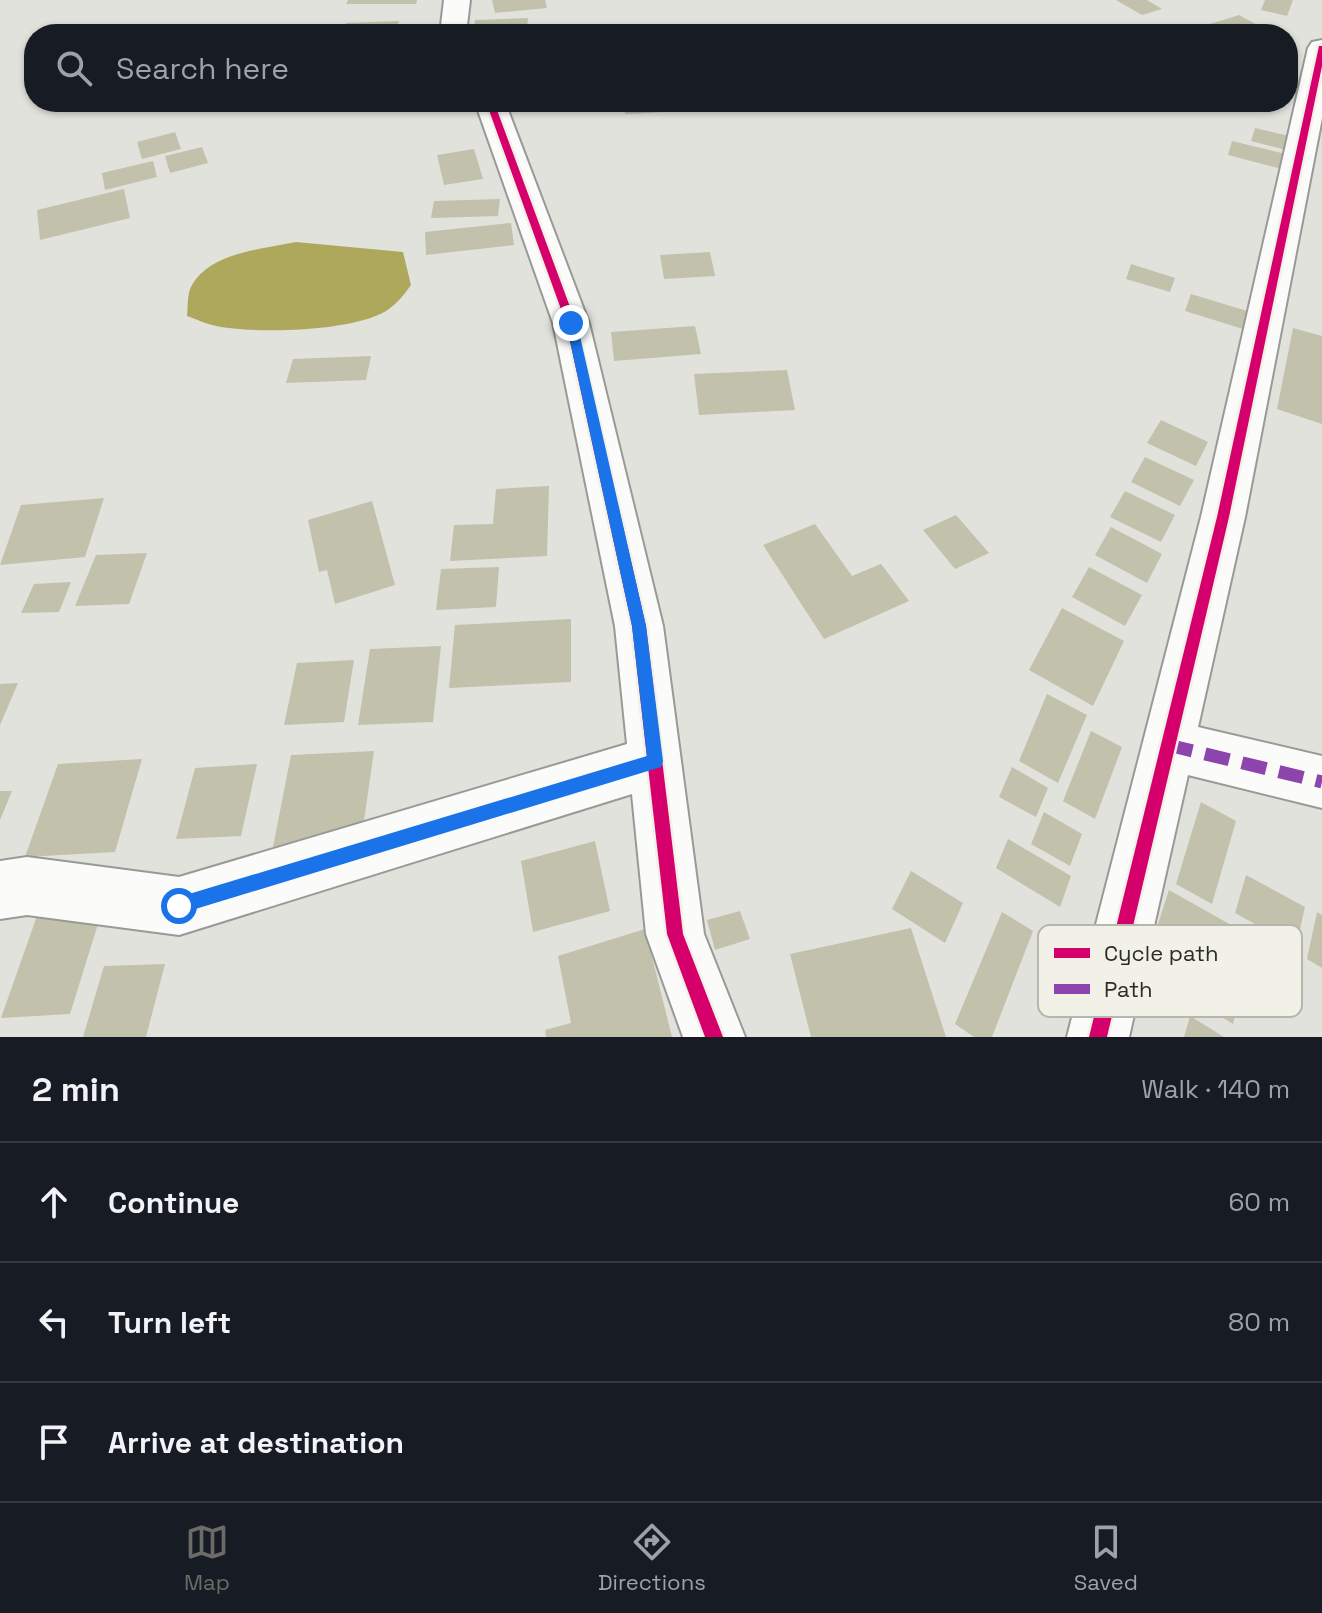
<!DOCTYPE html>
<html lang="en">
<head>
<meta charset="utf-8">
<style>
  body { margin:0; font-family:"Space Grotesk",sans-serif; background:#242831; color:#f1f3f6 }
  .stop { position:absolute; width:24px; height:24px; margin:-18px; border:6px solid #1a73e8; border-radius:50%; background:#fff }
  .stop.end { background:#1a73e8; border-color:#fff; box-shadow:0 2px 8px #0008 }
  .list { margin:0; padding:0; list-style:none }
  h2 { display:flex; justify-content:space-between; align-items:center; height:104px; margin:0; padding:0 32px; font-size:34px }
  h2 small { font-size:26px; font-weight:400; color:#9ea1a6 }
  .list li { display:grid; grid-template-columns:52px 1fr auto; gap:24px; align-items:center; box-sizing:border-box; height:120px; padding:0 32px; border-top:2px solid #363941 }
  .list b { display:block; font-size:30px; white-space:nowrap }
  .list em { font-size:26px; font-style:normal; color:#9ea1a6 }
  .icon { flex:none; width:44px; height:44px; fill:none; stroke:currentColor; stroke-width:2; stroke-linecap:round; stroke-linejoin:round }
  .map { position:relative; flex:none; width:1322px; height:1037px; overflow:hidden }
  .search { position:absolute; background:#171b24; box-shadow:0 2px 6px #0004; left:24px; right:24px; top:24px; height:88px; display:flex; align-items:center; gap:20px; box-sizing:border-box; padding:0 28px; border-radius:32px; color:#9ea1a6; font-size:30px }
  .sheet { height:464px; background:#171b24 }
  nav { display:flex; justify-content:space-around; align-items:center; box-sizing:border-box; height:112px; border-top:2px solid #363941; background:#171b24; font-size:22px; color:#9ea1a6 }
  nav a { display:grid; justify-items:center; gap:4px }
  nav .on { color:#6b6b67 }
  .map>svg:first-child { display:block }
  .water { fill:#aea85c }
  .building { fill:#c2c1ac }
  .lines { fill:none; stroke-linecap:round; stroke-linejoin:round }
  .minor-casing { stroke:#999996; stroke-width:4 }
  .minor { fill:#fbfbfa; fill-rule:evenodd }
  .quiet { stroke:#8e44ad; stroke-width:13; stroke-dasharray:25 13; stroke-linecap:butt }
  .cycleway-casing { stroke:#f1f1e8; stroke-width:5 }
  .cycleway { fill:#d6006c; fill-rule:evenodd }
  .route { fill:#1a73e8 }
  .key { fill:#f1f1e8; stroke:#b6b6ae; stroke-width:2 }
  .key-label { font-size:22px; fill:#2b2b28 }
</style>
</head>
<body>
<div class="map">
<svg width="1322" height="1037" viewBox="0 0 1322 1037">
  <rect width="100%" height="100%" fill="#e2e2dd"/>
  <!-- water -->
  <path class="water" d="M296 242 403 252 411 285C403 296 397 304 386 311 351 332 255 334 216 326 206 324 196 319 187 316 188 306 187 293 192 285 211 252 263 249 296 242Z"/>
  <!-- building -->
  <g class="building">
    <path d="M348 0H417L416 4H346Z"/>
    <path d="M492 0H545L547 8 495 13Z"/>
    <path d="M1116 0H1147L1162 9 1142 15Z"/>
    <path d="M1265 0H1293L1287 16 1261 10Z"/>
    <path d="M1239 15 1274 34H1228L1210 24Z"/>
    <path d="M528 18 527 30 473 31 475 20Z"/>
    <path d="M399 21 396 32 342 34 346 23Z"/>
    <path d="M623 102H703L704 110 625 114Z"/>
    <path d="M1255 128 1293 137 1290 151 1251 141Z"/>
    <path d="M175 132 181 149 142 159 137 142Z"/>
    <path d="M1232 141 1286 154 1282 169 1228 155Z"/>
    <path d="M202 147 208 163 170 173 165 156Z"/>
    <path d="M474 149 483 179 444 185 437 155Z"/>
    <path d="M153 161 157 177 105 190 102 173Z"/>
    <path d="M124 189 130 218 40 240 37 210Z"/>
    <path d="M500 199 498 216 431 218 434 201Z"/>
    <path d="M511 223 514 245 426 255 425 232Z"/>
    <path d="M710 252 715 276 664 279 660 255Z"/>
    <path d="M1131 264 1175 278 1170 292 1126 279Z"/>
    <path d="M1191 294 1247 311 1243 329 1185 311Z"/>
    <path d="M695 326 701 354 614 361 611 332Z"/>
    <path d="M1293 328 1322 336V424L1277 409Z"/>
    <path d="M371 356 366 380 286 383 293 359Z"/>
    <path d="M787 370 795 410 699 415 694 374Z"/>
    <path d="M1161 420 1208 442 1196 466 1147 443Z"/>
    <path d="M1145 457 1194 480 1180 506 1131 482Z"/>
    <path d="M549 486 547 556 450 561 454 525 493 524 496 489Z"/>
    <path d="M1125 491 1175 515 1161 542 1110 517Z"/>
    <path d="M104 498 85 557 0 565 21 505Z"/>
    <path d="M372 501 395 585 335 604 327 570 319 572 308 520Z"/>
    <path d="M956 515 989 553 955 569 923 530Z"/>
    <path d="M815 524 852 576 881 564 909 601 824 639 763 545Z"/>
    <path d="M1111 527 1162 554 1147 583 1095 555Z"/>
    <path d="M147 553 129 604 75 606 96 555Z"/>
    <path d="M499 567 496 607 436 610 441 569Z"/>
    <path d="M1089 567 1142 595 1125 626 1072 597Z"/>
    <path d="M71 582 59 612 21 613 34 584Z"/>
    <path d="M1062 608 1124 641 1093 706 1029 670Z"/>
    <path d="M571 619V682L449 688 455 625Z"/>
    <path d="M441 646 433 722 358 725 370 649Z"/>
    <path d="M354 660 344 722 284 725 297 663Z"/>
    <path d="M18 683 0 725V684Z"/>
    <path d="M1047 694 1087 715 1058 783 1019 761Z"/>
    <path d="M1091 731 1122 747 1095 819 1063 801Z"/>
    <path d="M374 751 361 842 273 847 291 755Z"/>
    <path d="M142 759 115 852 25 857 58 764Z"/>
    <path d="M257 764 241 836 176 839 195 768Z"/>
    <path d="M1012 767 1048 788 1036 817 999 797Z"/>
    <path d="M0 791H12L0 820Z"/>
    <path d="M1201 802 1236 821 1212 904 1176 884Z"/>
    <path d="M1044 812 1082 834 1070 866 1031 844Z"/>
    <path d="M1008 839 1071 876 1060 907 996 868Z"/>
    <path d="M595 841 610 911 533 932 521 861Z"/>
    <path d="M911 871 963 903 945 943 892 909Z"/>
    <path d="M1246 875 1305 907 1296 947 1235 913Z"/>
    <path d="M1169 890 1288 957 1281 989 1192 937 1182 975 1148 955Z"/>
    <path d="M102 911 70 1014 1 1018 38 913Z"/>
    <path d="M740 911 750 939 715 950 707 920Z"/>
    <path d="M1002 912 1033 931 992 1037H974L955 1024Z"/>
    <path d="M1317 912 1322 915V968L1307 959Z"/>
    <path d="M911 928 946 1037H811L790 954Z"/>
    <path d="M645 929 672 1037H546L545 1030 571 1023 558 956Z"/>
    <path d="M1199 959 1242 985 1233 1024 1188 996Z"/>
    <path d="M165 964 146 1037H83L104 966Z"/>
    <path d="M1190 1016 1224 1037H1184Z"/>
  </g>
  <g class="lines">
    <defs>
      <g id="minor">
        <path d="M444 0H470L466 34H440Z"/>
        <path d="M1322 40V118L1245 517 1198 727 1322 756V808L1188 775 1129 1037H1067L1201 517 1308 48 1312 42Z"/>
        <path d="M475 102H505L589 323 663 626 704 934 745 1037H683L646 934 632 794 179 935 27 915 0 919V861L27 857 179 877 627 744 615 626 553 323Z"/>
      </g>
    </defs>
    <!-- minor casing -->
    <use href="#minor" class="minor-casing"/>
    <!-- minor -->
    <use href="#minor" class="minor"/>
    <!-- quiet -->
    <path class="quiet" d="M1168 745 1322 782"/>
    <defs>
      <g id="cycleway">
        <path d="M1319 46H1322V66L1229 517 1107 1037H1089L1217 517Z"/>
        <path d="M486 102H494L576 323 646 626 683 934 723 1037H705L667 934 632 626 566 323Z"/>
      </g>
    </defs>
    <!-- cycleway casing -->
    <use href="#cycleway" class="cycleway-casing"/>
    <!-- cycleway -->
    <use href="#cycleway" class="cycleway"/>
  </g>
  <!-- route -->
  <path class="route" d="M571 320 577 323 646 626 663 761 661 767 179 914 173 912 171 906 173 900 179 897 647 756 632 626 566 323Z"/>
  <!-- legend -->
  <rect x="1038" y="925" width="264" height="92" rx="12" class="key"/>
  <rect x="1054" y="948" width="36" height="10" fill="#d6006c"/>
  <rect x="1054" y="984" width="36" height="10" fill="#8e44ad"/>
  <g class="key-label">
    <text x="1104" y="961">Cycle path</text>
    <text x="1104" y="997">Path</text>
  </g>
</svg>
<div class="stop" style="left:179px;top:906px"></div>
<div class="stop end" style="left:571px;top:323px"></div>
<div class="search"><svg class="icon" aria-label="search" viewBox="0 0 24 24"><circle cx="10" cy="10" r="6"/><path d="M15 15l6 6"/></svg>Search here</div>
</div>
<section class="sheet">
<h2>2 min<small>Walk · 140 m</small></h2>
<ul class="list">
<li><svg class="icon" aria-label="ahead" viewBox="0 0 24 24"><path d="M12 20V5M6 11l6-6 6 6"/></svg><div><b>Continue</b></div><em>60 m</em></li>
<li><svg class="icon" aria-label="left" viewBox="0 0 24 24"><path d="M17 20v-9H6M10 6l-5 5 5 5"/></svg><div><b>Turn left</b></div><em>80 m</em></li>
<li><svg class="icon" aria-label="arrive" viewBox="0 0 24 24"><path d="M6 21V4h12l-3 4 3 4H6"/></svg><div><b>Arrive at destination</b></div></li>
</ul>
</section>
<nav>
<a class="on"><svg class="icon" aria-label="map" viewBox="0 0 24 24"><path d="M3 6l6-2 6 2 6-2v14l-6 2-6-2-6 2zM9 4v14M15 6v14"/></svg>Map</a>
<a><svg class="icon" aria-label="directions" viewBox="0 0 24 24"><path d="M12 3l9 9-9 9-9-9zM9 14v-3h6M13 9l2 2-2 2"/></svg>Directions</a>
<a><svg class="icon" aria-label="saved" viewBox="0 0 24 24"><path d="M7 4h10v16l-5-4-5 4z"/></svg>Saved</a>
</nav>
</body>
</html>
